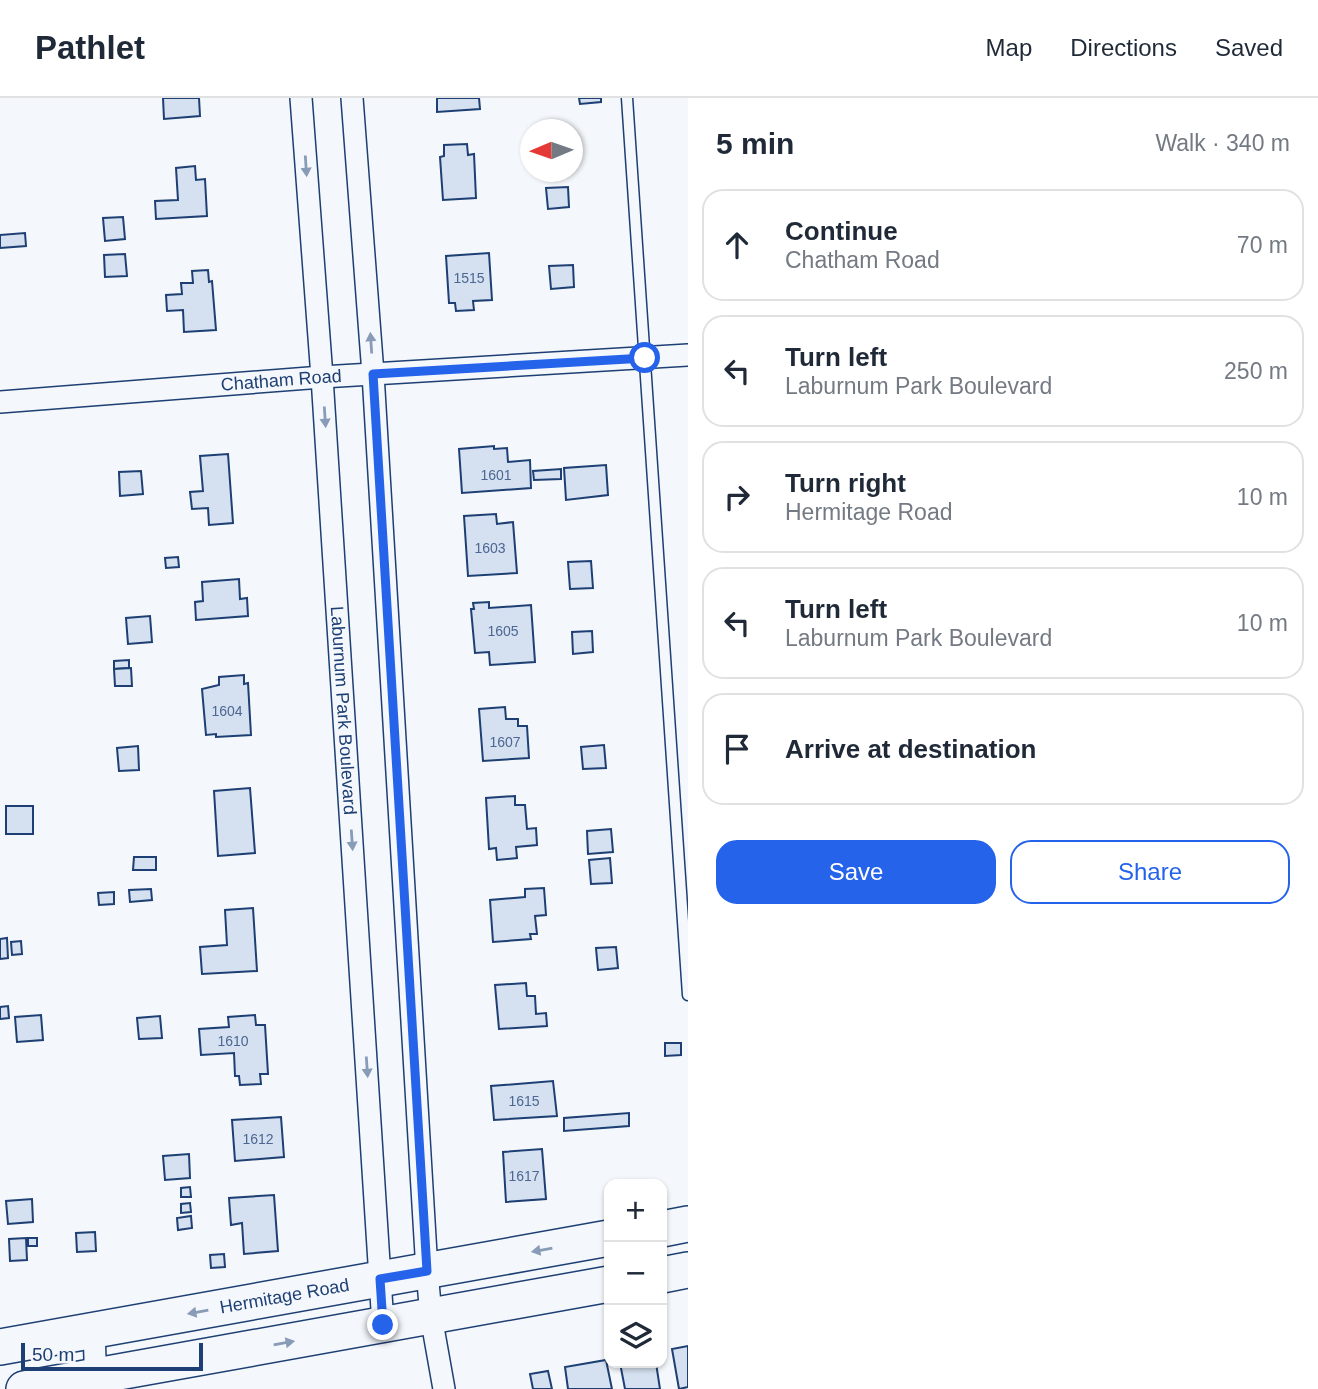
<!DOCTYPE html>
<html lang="en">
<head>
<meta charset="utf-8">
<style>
  body { margin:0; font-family:Arial,sans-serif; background:#f2f2f3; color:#1f2937 }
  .controls { position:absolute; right:21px; bottom:21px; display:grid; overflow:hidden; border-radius:14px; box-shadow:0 2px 5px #0004 }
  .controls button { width:63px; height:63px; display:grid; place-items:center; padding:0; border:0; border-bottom:2px solid #e0e1e3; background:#fff; color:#1f2937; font:35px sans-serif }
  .compass { position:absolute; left:520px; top:21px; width:63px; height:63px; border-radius:50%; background:#fff; box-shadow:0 2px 5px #0004; rotate:268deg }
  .scale { position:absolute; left:21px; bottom:18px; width:182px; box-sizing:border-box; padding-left:7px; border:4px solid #1d3f73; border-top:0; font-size:19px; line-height:24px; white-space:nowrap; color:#1d3f73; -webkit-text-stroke:5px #f4f7fb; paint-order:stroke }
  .stop { position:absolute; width:21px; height:21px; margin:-16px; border:5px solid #2563eb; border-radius:50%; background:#fff }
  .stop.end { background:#2563eb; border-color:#fff; box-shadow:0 2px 7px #0008 }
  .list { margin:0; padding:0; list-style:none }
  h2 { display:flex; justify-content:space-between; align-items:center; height:91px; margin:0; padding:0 28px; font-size:30px }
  h2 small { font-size:23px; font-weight:400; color:#747a83 }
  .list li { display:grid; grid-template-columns:46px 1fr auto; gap:21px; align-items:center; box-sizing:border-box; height:112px; margin:0 14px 14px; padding:0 14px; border:2px solid #e0e1e3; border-radius:21px }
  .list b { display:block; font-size:26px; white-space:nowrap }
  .list p { margin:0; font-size:23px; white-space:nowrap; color:#747a83 }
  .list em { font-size:23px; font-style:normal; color:#747a83 }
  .actions { display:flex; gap:14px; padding:21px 28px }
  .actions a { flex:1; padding:16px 0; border:2px solid #2563eb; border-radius:21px; text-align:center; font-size:24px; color:#2563eb }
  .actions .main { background:#2563eb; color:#fff }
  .icon { flex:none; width:38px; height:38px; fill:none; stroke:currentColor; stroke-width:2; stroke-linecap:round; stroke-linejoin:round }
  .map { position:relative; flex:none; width:688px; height:1291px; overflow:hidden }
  header { display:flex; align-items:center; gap:42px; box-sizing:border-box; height:98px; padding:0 35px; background:#fff; border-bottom:2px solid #e0e1e3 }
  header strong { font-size:33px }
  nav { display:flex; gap:38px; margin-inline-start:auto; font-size:24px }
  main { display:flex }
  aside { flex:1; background:#fff }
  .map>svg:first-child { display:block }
  .building { fill:#d5e0f0; stroke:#1d3f73; stroke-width:2 }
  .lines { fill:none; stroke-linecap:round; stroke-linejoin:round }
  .service-casing { stroke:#1d3f73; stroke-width:13 }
  .minor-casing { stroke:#1d3f73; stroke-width:24 }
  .primary-casing { stroke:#1d3f73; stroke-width:38 }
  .service { stroke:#f4f7fb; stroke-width:10 }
  .minor { stroke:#f4f7fb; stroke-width:21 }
  .primary { stroke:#f4f7fb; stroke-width:35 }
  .oneway { fill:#889bb7 }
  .route { stroke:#2563eb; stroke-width:9 }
  .labels { text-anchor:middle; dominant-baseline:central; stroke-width:5; stroke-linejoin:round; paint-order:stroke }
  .number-label { font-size:14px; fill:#4b6792 }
  .street-label { font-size:18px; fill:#1d3f73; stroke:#f4f7fb }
</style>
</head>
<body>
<header>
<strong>Pathlet</strong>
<nav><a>Map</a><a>Directions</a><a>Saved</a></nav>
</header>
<main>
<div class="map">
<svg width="688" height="1291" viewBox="0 0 688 1291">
  <rect width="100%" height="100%" fill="#f4f7fb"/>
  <!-- building -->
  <g class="building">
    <path d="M163 0H199L200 18 164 21Z"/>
    <path d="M437 0H479L480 11 437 14Z"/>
    <path d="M579 0H601V4L580 6Z"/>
    <path d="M467 46 468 57 474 56 476 100 443 102 440 59 444 58V47Z"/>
    <path d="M195 68 196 82 205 81 207 118 156 121 155 103 178 102 176 70Z"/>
    <path d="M568 89 569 109 548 111 546 90Z"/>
    <path d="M123 119 125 141 105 143 103 120Z"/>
    <path d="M25 135 26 148 0 150V137Z"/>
    <path d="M489 155 492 202 473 203 474 212 456 213 455 205H449L446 158Z"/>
    <path d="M125 156 127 178 105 179 104 157Z"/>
    <path d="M573 167 574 189 551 191 549 168Z"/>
    <path d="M208 172 209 184 212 183 216 232 184 234 183 212 167 213 166 197 182 196 181 185H193L192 173Z"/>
    <path d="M494 348V351L507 350 508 364 530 362 531 390 462 395 459 351Z"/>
    <path d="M228 356 233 425 209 427 208 410 192 411 190 394 203 393 200 358Z"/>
    <path d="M606 367 608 397 566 402 564 370Z"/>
    <path d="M561 371V381L534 382 533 373Z"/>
    <path d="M141 373 143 396 120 398 119 374Z"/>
    <path d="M496 416 497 426 513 424 517 475 468 478 464 418Z"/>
    <path d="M178 459 179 469 166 470 165 460Z"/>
    <path d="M591 463 593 490 570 491 568 464Z"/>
    <path d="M239 481 240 501 247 500 248 518 196 522 195 504 203 503 202 484Z"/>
    <path d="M489 504V510L531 507 535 564 490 567 489 554 475 555 471 511H474L473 505Z"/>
    <path d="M150 518 152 544 128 546 126 520Z"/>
    <path d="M592 533 593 554 573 556 572 534Z"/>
    <path d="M129 562V570L114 571V563Z"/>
    <path d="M131 570 132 588H115L114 571Z"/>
    <path d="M244 577V586L248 585 251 637 216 639V636L206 637 202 591 219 587V579Z"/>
    <path d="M505 609 506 621H518V628H527L529 660 483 663 479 611Z"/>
    <path d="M604 647 606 670 583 671 581 649Z"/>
    <path d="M138 648 139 672 119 673 117 650Z"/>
    <path d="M250 690 255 755 218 758 214 693Z"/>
    <path d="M515 698V707H525L527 731 536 730 537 747 516 749 517 760 497 762 496 750 489 751 486 700Z"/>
    <rect x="6" y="708" width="27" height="28"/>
    <path d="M611 731 613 754 588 756 587 733Z"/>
    <path d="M134 759H156V772H133Z"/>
    <path d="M610 760 612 785 591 786 589 762Z"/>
    <path d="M544 790 546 817 535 818 537 836H530L531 841 493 844 490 802 525 799V791Z"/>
    <path d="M151 791 152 802 130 804 129 792Z"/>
    <path d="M114 794V806L99 807 98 795Z"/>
    <path d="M253 810 257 873 202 876 200 849 227 847 225 812Z"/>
    <path d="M7 840 8 860 0 861V841Z"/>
    <path d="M21 843 22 856 12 857 11 844Z"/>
    <path d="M616 849 618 870 598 872 596 850Z"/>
    <path d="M526 885 527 898H535L536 916 546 915 547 928 499 931 495 887Z"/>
    <path d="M8 908 9 920 0 921V909Z"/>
    <path d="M41 917 43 942 17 944 15 919Z"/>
    <path d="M255 917 256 927H265L268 976H260L261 986 240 987 239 978H235L234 955 201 957 199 931 229 929 228 919Z"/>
    <path d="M160 918 162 940 139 941 137 920Z"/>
    <path d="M665 945H681V957L665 958Z"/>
    <path d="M553 983 557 1018 494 1022 491 988Z"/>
    <path d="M629 1015V1028L564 1033V1020Z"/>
    <path d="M281 1019 284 1059 235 1063 232 1022Z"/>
    <path d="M542 1051 546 1101 506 1104 503 1054Z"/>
    <path d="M189 1056 190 1080 165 1082 163 1058Z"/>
    <path d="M190 1089 191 1099H181V1090Z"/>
    <path d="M274 1097 278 1153 244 1156 242 1125 231 1127 229 1100Z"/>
    <path d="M32 1101 33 1124 8 1126 6 1103Z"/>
    <path d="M190 1105 191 1114 181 1115V1106Z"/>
    <path d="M191 1118 192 1130 178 1132 177 1120Z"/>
    <path d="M95 1134 96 1153 77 1154 76 1135Z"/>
    <path d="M26 1140 27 1162 10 1163 9 1141Z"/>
    <rect x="28" y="1140" width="9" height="8"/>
    <path d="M224 1156 225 1169 211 1170 210 1157Z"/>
    <path d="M688 1248V1289L679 1291 672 1251Z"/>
    <path d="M606 1262 612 1291H568L565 1269Z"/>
    <path d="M620 1265H656L660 1291H625Z"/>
    <path d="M548 1273 552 1291H533L530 1276Z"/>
  </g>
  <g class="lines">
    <defs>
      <path id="service" d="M627 0 688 897"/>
      <g id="minor">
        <path id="s1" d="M301 0 322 279 383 1227"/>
        <path d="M352 0 373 276 427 1173 431 1218 444 1291"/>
        <path id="s2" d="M0 304 322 279 688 257"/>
        <path d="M94 1232 96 1290"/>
      </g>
      <g id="primary">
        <path d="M662 1131 688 1126"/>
        <path d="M662 1177 688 1172"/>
        <path id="s3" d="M0 1249 609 1140"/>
        <path d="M24 1291 609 1186"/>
      </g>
    </defs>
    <!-- service casing -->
    <use href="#service" class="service-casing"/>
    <!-- minor casing -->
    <use href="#minor" class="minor-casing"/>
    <!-- primary casing -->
    <use href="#primary" class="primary-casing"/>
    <!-- service -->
    <use href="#service" class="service"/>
    <!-- minor -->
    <use href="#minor" class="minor"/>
    <!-- primary -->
    <use href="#primary" class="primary"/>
  </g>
  <!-- one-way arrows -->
  <defs><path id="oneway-solid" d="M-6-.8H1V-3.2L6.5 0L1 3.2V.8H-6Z" transform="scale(1.75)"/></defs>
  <g class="oneway">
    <use href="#oneway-solid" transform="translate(306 68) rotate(86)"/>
    <use href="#oneway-solid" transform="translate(371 245) rotate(-94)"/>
    <use href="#oneway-solid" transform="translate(325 319) rotate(86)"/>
    <use href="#oneway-solid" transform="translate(352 742) rotate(86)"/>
    <use href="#oneway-solid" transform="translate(367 969) rotate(86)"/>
    <use href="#oneway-solid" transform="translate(542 1152) rotate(170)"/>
    <use href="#oneway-solid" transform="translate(198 1214) rotate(170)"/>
    <use href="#oneway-solid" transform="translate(284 1245) rotate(-10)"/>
  </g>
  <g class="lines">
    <!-- route -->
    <path class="route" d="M383 1227 380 1181 427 1173 373 276 645 260"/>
  </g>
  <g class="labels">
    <!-- number labels -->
    <g class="number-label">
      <text x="469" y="180">1515</text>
      <text x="496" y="377">1601</text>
      <text x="490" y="450">1603</text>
      <text x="503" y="533">1605</text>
      <text x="227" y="613">1604</text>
      <text x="505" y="644">1607</text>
      <text x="233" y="943">1610</text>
      <text x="524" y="1003">1615</text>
      <text x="258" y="1041">1612</text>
      <text x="524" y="1078">1617</text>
    </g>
    <!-- street labels -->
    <g class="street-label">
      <text stroke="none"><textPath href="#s2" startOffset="282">Chatham Road</textPath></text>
      <text stroke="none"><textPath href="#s1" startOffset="614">Laburnum Park Boulevard</textPath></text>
      <text stroke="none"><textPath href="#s3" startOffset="289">Hermitage Road</textPath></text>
    </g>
  </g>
</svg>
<div class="controls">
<button>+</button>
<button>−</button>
<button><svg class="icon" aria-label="layers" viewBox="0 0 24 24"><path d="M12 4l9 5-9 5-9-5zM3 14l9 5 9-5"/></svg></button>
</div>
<svg class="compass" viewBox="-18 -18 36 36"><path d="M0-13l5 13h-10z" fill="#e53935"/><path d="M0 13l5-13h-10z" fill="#747a83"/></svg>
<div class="scale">50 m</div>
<div class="stop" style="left:645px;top:260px"></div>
<div class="stop end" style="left:383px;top:1227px"></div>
</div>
<aside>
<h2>5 min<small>Walk · 340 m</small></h2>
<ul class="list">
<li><svg class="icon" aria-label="ahead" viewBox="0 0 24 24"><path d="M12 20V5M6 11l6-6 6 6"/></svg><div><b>Continue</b><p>Chatham Road</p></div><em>70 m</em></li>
<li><svg class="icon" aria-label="left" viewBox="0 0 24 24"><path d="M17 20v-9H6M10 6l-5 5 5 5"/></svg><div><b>Turn left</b><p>Laburnum Park Boulevard</p></div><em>250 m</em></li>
<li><svg class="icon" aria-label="right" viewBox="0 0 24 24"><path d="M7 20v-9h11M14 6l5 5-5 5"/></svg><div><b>Turn right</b><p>Hermitage Road</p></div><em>10 m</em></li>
<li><svg class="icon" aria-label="left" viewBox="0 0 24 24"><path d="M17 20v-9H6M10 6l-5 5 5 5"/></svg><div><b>Turn left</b><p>Laburnum Park Boulevard</p></div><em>10 m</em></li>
<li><svg class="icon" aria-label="arrive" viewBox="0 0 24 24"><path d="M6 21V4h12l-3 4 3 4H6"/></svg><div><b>Arrive at destination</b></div></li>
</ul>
<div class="actions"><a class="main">Save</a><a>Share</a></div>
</aside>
</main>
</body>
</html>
